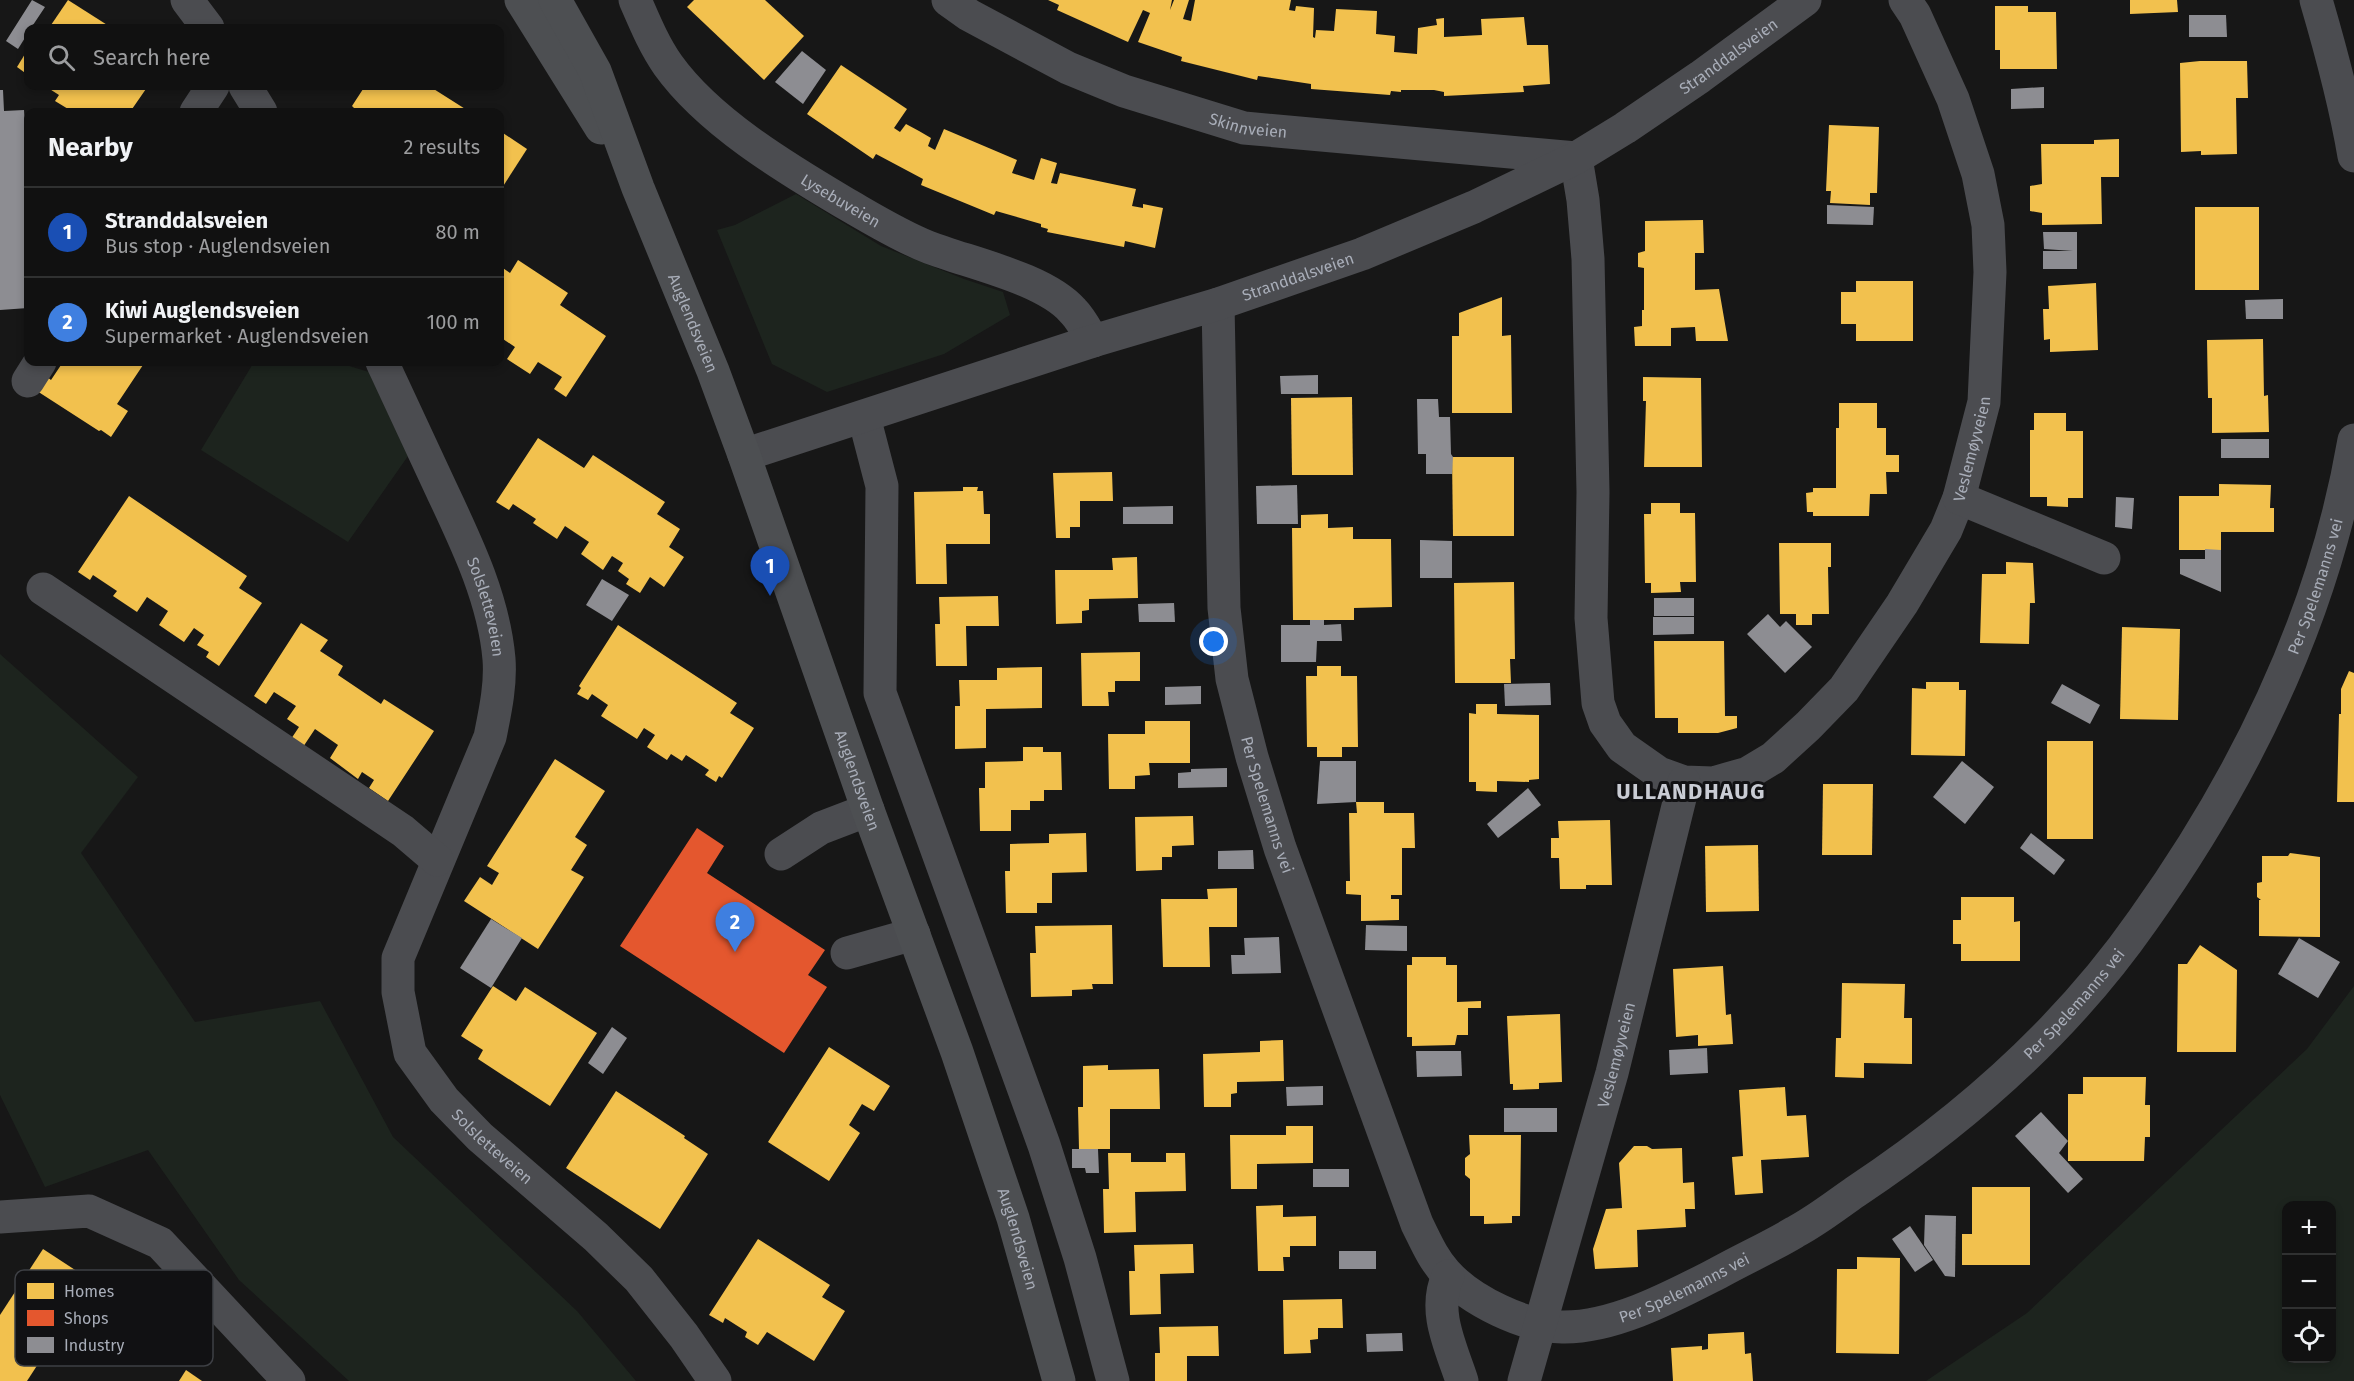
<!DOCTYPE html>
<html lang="en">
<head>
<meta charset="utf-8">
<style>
  body { margin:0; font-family:"Fira Sans",sans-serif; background:#1e1f1f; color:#f1f3f6 }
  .controls { position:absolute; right:18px; bottom:18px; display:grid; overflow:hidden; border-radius:12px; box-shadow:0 3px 9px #0003 }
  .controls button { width:54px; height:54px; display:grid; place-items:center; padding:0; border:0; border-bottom:2px solid #303131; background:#111; color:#f1f3f6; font:30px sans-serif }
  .you { position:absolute; left:1214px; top:642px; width:21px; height:21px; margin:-15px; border:4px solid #fff; border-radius:50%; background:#1a73e8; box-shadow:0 0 0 9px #1a73e833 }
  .badge { display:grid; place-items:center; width:39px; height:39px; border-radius:50%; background:#757880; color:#fff; font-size:20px; font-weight:700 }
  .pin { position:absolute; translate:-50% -50px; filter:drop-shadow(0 2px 3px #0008) }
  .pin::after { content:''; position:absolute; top:32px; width:21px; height:18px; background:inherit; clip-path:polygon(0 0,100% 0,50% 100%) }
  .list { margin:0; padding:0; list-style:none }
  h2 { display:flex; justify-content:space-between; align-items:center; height:78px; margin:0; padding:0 24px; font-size:26px }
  h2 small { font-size:20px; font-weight:400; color:#9c9d9f }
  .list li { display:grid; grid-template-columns:39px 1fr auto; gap:18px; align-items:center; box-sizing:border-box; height:90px; padding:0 24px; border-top:2px solid #303131 }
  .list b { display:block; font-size:22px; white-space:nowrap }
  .list p { margin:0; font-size:20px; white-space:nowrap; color:#9c9d9f }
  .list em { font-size:20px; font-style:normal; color:#9c9d9f }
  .icon { flex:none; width:33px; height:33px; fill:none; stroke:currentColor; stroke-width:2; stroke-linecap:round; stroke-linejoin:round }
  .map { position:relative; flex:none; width:2354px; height:1381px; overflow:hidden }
  .search { position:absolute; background:#111; box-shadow:0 3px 9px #0003; left:24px; top:24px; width:480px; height:66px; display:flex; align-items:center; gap:15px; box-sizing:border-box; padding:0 21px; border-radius:12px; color:#9c9d9f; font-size:22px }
  .panel { position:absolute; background:#111; box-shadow:0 3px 9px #0003; left:24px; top:108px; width:480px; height:258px; border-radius:12px }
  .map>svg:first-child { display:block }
  .green { fill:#1d241e; fill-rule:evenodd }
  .homes { fill:#f2c14e }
  .shops { fill:#e4572e }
  .industry { fill:#8d8d92 }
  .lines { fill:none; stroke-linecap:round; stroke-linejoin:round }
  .minor { stroke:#4b4c50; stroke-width:33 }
  .major { stroke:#4d4f52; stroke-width:33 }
  .labels { text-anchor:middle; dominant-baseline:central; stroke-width:6; stroke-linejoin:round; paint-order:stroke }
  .street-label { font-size:16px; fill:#a8adb8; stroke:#111113 }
  .district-label { font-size:22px; font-weight:bold; letter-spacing:1.5px; fill:#c9ccd4; stroke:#111113 }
  .key { fill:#111113; stroke:#3e4045; stroke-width:1.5 }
  .key-label { font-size:16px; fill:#a8adb8 }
</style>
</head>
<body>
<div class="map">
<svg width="2354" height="1381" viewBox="0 0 2354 1381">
  <rect width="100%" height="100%" fill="#171717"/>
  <!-- green -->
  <g class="green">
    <path d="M796 194 881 246 964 279 1003 292 1010 315 944 354 827 392 772 364 717 230 735 225Z"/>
    <path d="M254 362H336L369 372 408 456 348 542 201 450Z"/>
    <path d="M0 654 138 777 81 853 195 1022 320 1001 393 1137 577 1311 636 1381H349L239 1280 148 1150 45 1187 0 1095Z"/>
    <path d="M2354 986V1381H1926L2027 1313 2307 1049ZM2286 1206H2332V1358H2286Z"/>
  </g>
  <!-- homes -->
  <g class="homes">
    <path d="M68 0 112 28H49Z"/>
    <path d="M694 0H765L804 36 764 80 687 7Z"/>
    <path d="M1048 0H1172L1170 10 1174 0H1189L1183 19 1191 21 1195 0H1291L1289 10 1295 11 1296 6 1314 8 1313 37 1315 38 1316 30 1334 31 1336 9 1377 11 1376 34 1395 36 1394 52 1417 54 1418 28 1437 25 1436 19 1444 18V37L1482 35 1481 19 1524 17 1527 45H1548L1550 84 1523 86 1524 92 1444 96V92L1434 90H1401V92L1391 91 1390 95 1311 89V84L1258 76 1257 80 1181 61 1182 57 1138 42 1150 13 1143 10 1128 42 1057 10 1059 5Z"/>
    <path d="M2130 0H2177L2178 12 2130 14Z"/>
    <path d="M1995 6H2028V12H2056L2057 69H2000V50H1995Z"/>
    <path d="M25 54 28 57V75L17 67Z"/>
    <path d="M2200 61H2247L2248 98H2236L2237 154 2201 155V151L2181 152 2180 63Z"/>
    <path d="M841 65 907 109 894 128 900 132 906 124 919 131 931 138 928 146 935 150 944 129 1017 160 1012 173 1034 180 1041 158 1057 163 1051 183 1057 184 1060 173 1136 189 1132 206 1143 208V204L1163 208 1155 248 1125 241 1124 247 1047 232 1048 229 1041 227V224L996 211 994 215 921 185 923 179 876 154 873 159 807 114Z"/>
    <path d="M45 86H148L130 112H87L83 110 82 112H73L55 101 59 95Z"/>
    <path d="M365 86H429L470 112H351L354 108 352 106Z"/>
    <path d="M1829 125 1879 127 1877 193H1870V205L1830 203 1831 191H1826Z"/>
    <path d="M500 131 527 149 500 191Z"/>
    <path d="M2119 139V177H2101L2102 224 2042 225V213L2030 211V186L2042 184 2041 144H2094V140Z"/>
    <rect x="2195" y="207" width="64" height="83"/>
    <path d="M1703 220 1704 253H1695V290L1719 289 1728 341H1696L1695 327 1671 328V346H1635L1634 327 1642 326V310H1644V268L1638 267V253L1645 251V221Z"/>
    <path d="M518 260 568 293 560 305 606 336 566 397 554 389 562 377 538 362 530 374 507 359 515 347 500 337V266L510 273Z"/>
    <path d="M1856 281H1913V341H1856V324H1841V292H1856Z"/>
    <path d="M2096 283 2098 350 2050 352V339L2044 340 2043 309H2049L2048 286Z"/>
    <path d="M1502 297V336L1511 335 1512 413H1452V336H1459V313Z"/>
    <path d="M2263 339 2264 396 2268 395 2269 432 2212 433V398H2208L2207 340Z"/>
    <path d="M63 362H145L117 404 128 411 111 437 101 430 99 431 37 391 47 377 51 380Z"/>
    <path d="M1643 377 1701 378 1702 467H1644L1646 401H1643Z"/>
    <path d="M1352 397 1353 475H1292L1291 398Z"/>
    <path d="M1839 403H1877V428H1886V455H1899V472H1886L1887 494H1870L1869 516H1813V512H1807L1806 493 1813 492V488H1836V428H1839Z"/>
    <path d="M2034 413H2066V431H2083V498H2068V507L2047 506V497H2030V430H2034Z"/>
    <path d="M538 438 584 468 593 455 665 502 657 514 680 529 669 547 684 557 664 587 650 577 640 593 626 584 629 579 618 571 623 563 612 556 603 570 581 554 589 542 565 526 557 539 533 523 536 519 513 504 509 510 496 502Z"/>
    <path d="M1452 457H1514V536H1453Z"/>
    <path d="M1112 472 1113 501H1080V527H1070V538H1056L1053 473Z"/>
    <path d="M2219 484 2271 485 2270 508H2274V532H2221V550H2179V496H2219Z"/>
    <path d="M963 487H978L977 491H983L984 514H990V544H946L947 584H916L914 492 963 491Z"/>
    <path d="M129 496 247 576 239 588 262 603 219 666 206 657 209 652 197 645 204 635 194 628 184 642 159 625 168 611 147 597 137 612 113 596 117 591 93 575 90 580 78 572Z"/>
    <path d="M1651 503H1680V513H1695L1696 582H1680L1681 592 1651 593V583H1645L1644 514H1651Z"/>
    <path d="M1328 514V528L1353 527V539H1391L1392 607 1354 608V620H1293L1292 528H1301V515Z"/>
    <path d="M1779 543H1831V567H1828L1829 614H1812V625H1796V614H1780Z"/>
    <path d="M1137 557 1138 598 1089 599V610L1082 611V623L1056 624 1055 570H1113L1112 558Z"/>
    <path d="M2006 562 2033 563 2035 603H2030L2029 644 1980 643 1982 574H2006Z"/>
    <path d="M1514 582 1515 659H1510L1511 683H1455L1454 583Z"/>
    <path d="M998 596 999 626H966L967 666H936L935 624H940L939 597Z"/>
    <path d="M301 623 328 640 320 651 343 666 338 675 381 704 384 699 434 731 388 801 369 788 374 780 362 772 358 779 330 758 338 745 315 729 303 747 291 739 299 727 287 719 296 706 274 692 266 704 254 696Z"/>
    <path d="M618 625 737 703 730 713 754 728 722 778 719 776 716 782 705 775 709 770 686 755 682 761 671 754 667 760 647 747 655 735 644 728 637 739 601 716 608 705 592 694 588 700 577 694 581 688 579 686Z"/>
    <path d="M2122 627 2180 629 2178 720 2120 719Z"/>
    <path d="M1654 641H1724L1725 716H1737V728L1718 733H1678V718H1655Z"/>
    <path d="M1140 652V681H1115V692H1108L1109 706H1082L1081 653Z"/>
    <path d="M1317 666H1341V676H1357L1358 747H1342V757H1317V747H1307L1306 676H1317Z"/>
    <path d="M1042 667V708L986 709V748L955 749V706H960L959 680H997V668Z"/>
    <path d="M2349 671 2354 673V802H2337L2339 714H2341V689Z"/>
    <path d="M1926 682H1959V690H1966L1965 756 1911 755 1912 688 1926 689Z"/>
    <path d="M1476 704H1497V714L1539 715V779L1529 780V782L1497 781V792L1476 791V782H1469V713L1476 714Z"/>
    <path d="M1145 721H1190V763H1149L1150 775 1135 776V789H1109L1108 734H1145Z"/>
    <rect x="2047" y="741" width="46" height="98"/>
    <path d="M1023 747H1043V752H1061L1062 790H1044V801H1030V810H1011V831H980L979 788H985V762L1023 761Z"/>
    <path d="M555 759 605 791 575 837 587 845 571 870 584 877 538 949 464 901 480 877 492 885 499 873 487 866Z"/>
    <path d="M1823 784H1873L1872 855H1822Z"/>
    <path d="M1356 802H1384V813H1414L1415 848H1402V895H1391V899H1399V920L1361 921V895L1346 894V881H1350L1349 813H1357Z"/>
    <path d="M1193 816 1194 845 1172 846V857H1162V870L1136 871 1135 817Z"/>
    <path d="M1610 820 1612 885H1586V889H1560L1559 858H1551V838H1559L1558 821Z"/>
    <path d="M1086 833 1087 872 1052 873V903H1037V913H1006L1005 871H1010V844L1049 843V834Z"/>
    <path d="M1758 845 1759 911 1706 912 1705 846Z"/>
    <path d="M2290 853 2320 857V937L2259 936V900H2261L2257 897V883L2262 882V856H2288Z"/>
    <path d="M1237 888V927H1209L1210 967H1163L1161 899H1208L1207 889Z"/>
    <path d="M1961 897H2014V922L2020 921V961H1961V944H1953V920H1961Z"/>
    <path d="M1112 925 1113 984H1092L1093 989 1072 990V996L1031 997 1030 953H1036L1035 926Z"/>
    <path d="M2200 945 2237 970 2236 1052H2177L2178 964H2187Z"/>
    <path d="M1412 957H1446V965H1457V1002L1481 1001V1008H1468V1035H1457L1455 1045 1412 1046V1037H1407V965H1412Z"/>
    <path d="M1723 966 1726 1015 1731 1014 1733 1044 1698 1046V1035L1676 1037 1673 969Z"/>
    <path d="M1842 983 1905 984 1904 1018H1912V1064L1864 1063V1078L1835 1077 1836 1038H1841Z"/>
    <path d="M493 986 516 1001 525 987 597 1033 550 1106 478 1059 483 1050 461 1036Z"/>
    <path d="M1560 1014 1562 1082 1539 1083V1089L1513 1090V1084H1510L1507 1016Z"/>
    <path d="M1283 1040 1284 1081 1237 1082V1093L1231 1094V1107H1204L1203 1054 1260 1052V1041Z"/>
    <path d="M829 1047 890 1086 874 1111 862 1104 849 1125 860 1133 829 1181 768 1142Z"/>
    <path d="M1108 1065V1070L1159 1069 1160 1109H1110V1149H1079L1078 1107H1083V1066Z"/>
    <path d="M2083 1077H2146L2145 1105H2150V1137H2145L2144 1161H2068V1094H2083Z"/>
    <path d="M1785 1087 1787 1116 1806 1115 1809 1157 1761 1160 1763 1193 1735 1195 1732 1157 1743 1156 1739 1090Z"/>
    <path d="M616 1091 685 1136 684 1138 708 1154 660 1229 566 1168Z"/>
    <path d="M1286 1126H1313V1163L1257 1164V1189H1231L1230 1135H1286Z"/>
    <path d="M1469 1135H1521L1520 1216H1512V1223L1484 1224V1216H1470V1179L1465 1175V1158L1470 1154Z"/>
    <path d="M1634 1146H1647L1652 1149 1682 1148 1683 1183 1694 1182 1695 1209H1685L1686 1227 1637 1230 1638 1267 1595 1269 1593 1249 1606 1209 1622 1208 1619 1163Z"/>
    <path d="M1108 1153H1131V1162H1166V1153H1185L1186 1191 1135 1192 1136 1232 1104 1233 1103 1189H1109Z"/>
    <path d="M1972 1187H2030V1265H1962V1234H1972Z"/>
    <path d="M1283 1205V1217L1316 1216V1246H1290V1257H1283L1284 1271H1258L1256 1206Z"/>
    <path d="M758 1239 830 1285 822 1297 845 1311 814 1361 767 1332 758 1345 745 1337 747 1332 725 1318 723 1323 709 1315Z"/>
    <path d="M1193 1244 1194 1273 1160 1274 1161 1314 1130 1315 1129 1271H1135L1134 1245Z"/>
    <path d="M43 1249 92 1281 27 1381H0V1315Z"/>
    <path d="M1857 1257 1900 1258 1899 1354 1836 1353 1837 1269H1857Z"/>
    <path d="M1342 1299 1343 1328H1318V1339L1310 1340 1311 1353 1284 1354 1283 1300Z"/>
    <path d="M1218 1326 1219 1356H1187V1381H1155V1353H1160L1159 1327Z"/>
    <path d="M1744 1332 1745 1354 1751 1353 1753 1381H1673L1671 1348 1702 1346V1350L1708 1349V1334Z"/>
    <path d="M186 1370 202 1381H179Z"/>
  </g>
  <!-- shops -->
  <path class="shops" d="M697 828 724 846 707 873 825 950 808 975 827 987 784 1053 620 946Z"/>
  <!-- industry -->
  <g class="industry">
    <path d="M32 0 45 7 31 28H28V33L18 49 6 41Z"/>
    <path d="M2189 15H2226L2227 37H2189Z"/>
    <path d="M802 51 826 70 803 104 775 82Z"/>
    <path d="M2044 87V108L2011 109V89Z"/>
    <path d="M0 90H3L4 111 24 110 28 188V308L0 310Z"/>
    <path d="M1827 205 1874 207 1873 225 1827 224Z"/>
    <path d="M2043 232H2077V269H2043V251H2073L2044 249Z"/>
    <path d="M2283 299V319H2246L2245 300Z"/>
    <path d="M1318 375V394H1281L1280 376Z"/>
    <path d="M1417 399H1438L1439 417H1450L1451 454 1453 457 1452 474H1426V454H1418Z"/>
    <rect x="2221" y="439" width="48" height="19"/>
    <path d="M1297 485 1298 524H1257L1256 486Z"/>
    <path d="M2116 497 2134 498 2132 529 2115 527Z"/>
    <path d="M1173 506V524H1123V507Z"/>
    <path d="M1420 540 1452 541V578H1420Z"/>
    <path d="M2205 549 2221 550V592L2180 574V559H2205Z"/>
    <path d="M602 579 629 595 612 621 586 605Z"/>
    <rect x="1654" y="598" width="40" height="18"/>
    <path d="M1174 603 1175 622H1139L1138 604Z"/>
    <path d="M1768 614 1780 627 1786 621 1812 647 1785 673 1747 634Z"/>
    <path d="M1653 617H1694V634L1653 635Z"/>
    <path d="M1310 620H1324V625L1341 624 1342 641H1317L1316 662H1281V625H1310Z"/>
    <path d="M1550 683 1551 705 1505 706 1504 684Z"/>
    <path d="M2062 684 2100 705 2090 724 2051 703Z"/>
    <path d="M1201 686V704L1165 705V687Z"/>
    <path d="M1320 761H1356V802L1317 804Z"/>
    <path d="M1962 761 1994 787 1965 824 1933 797Z"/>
    <path d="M1227 768V787L1178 788V773L1191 772V769Z"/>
    <path d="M1528 788 1541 805 1498 838 1487 824Z"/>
    <path d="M2031 833 2065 860 2054 875 2020 848Z"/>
    <path d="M1253 850 1254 869H1218V851Z"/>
    <path d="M491 919 522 938 491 988 460 968Z"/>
    <path d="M1366 925 1407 926V951L1365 950Z"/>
    <path d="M1279 937 1281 973 1232 974 1231 955H1245L1244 938Z"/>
    <path d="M2299 938 2340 962 2318 998 2278 974Z"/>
    <path d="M612 1027 627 1038 603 1074 588 1063Z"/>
    <path d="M1707 1048 1708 1073 1670 1075 1669 1050Z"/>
    <path d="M1416 1051H1461L1462 1076 1417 1077Z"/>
    <path d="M1323 1086V1105L1287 1106 1286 1087Z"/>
    <rect x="1504" y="1108" width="53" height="24"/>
    <path d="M2041 1112 2068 1141 2059 1153 2083 1179 2068 1193 2015 1136Z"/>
    <path d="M1072 1149H1098L1099 1173H1086L1085 1168H1072Z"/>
    <rect x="1313" y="1169" width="36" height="18"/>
    <path d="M1925 1215 1956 1216 1955 1277 1945 1276 1924 1245Z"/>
    <path d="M1910 1226 1933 1260 1915 1272 1892 1239Z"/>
    <rect x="1339" y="1251" width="37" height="18"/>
    <path d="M1402 1333 1403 1351 1367 1352 1366 1334Z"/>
  </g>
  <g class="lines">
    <!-- minor -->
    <g class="minor">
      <path d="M187 0 208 28"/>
      <path id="s1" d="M635 0C645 23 654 45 668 65 708 121 784 167 843 202 871 218 898 235 928 247 969 263 1044 278 1073 311 1081 319 1087 331 1093 341"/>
      <path id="s2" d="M948 0 969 15 1068 68 1124 91 1244 128 1576 158 1583 200 1588 259 1593 492 1591 618 1598 703 1605 723 1622 747 1659 773 1684 782 1713 783 1748 773 1773 758 1808 726 1844 689 1902 604 1946 530 1959 498 1984 402 1990 272 1988 225 1978 174 1953 99 1915 15 1905 0"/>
      <path d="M2316 0C2331 51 2345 102 2354 156"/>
      <path d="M245 86 261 112"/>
      <path d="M196 112 213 86"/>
      <path id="s3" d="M1218 304 1224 608 1232 679 1252 757 1280 848 1417 1224C1426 1242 1433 1259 1446 1273 1471 1301 1525 1327 1562 1327 1614 1328 1673 1296 1718 1273 1743 1259 1770 1247 1795 1232 1816 1221 1835 1206 1855 1192 1965 1119 2067 1029 2143 920 2245 777 2324 615 2354 440"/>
      <path id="s4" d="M382 362C402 405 422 448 442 491 467 544 494 600 499 659 501 685 495 712 490 737L398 958V992L410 1053 444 1100 480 1137 596 1237 639 1279 684 1336 715 1381"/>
      <path d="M28 381 40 362"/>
      <path d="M864 417 882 486 880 693 1044 1145 1080 1258 1113 1381"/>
      <path id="s5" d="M744 455 1093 341 1218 304 1362 254 1474 207 1576 158 1625 128 1700 77 1805 0"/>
      <path d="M1959 498 2104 558"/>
      <path d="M43 589 403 831 437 860"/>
      <path d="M781 854 821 828 868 810"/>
      <path d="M847 953 914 934"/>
      <path d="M0 1217 89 1211 160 1243 289 1381"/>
      <path d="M1448 1276C1432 1311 1451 1347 1462 1381"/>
      <path id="s6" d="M1524 1381 1612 1073 1684 782"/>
    </g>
    <!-- major -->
    <g class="major">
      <path d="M521 0 601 128"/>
      <path id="s7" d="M555 0 595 71 638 188 713 371 744 455 868 810 957 1052 1013 1218 1059 1381"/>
    </g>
  </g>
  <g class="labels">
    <!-- street labels -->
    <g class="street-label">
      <text stroke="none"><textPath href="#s5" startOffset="1068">Stranddalsveien</textPath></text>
      <text stroke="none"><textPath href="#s2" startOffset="328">Skinnveien</textPath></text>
      <text stroke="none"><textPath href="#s1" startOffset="294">Lysebuveien</textPath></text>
      <text stroke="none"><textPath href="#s5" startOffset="582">Stranddalsveien</textPath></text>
      <text stroke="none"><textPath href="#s7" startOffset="352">Auglendsveien</textPath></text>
      <text stroke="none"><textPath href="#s2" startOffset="1794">Veslemøyveien</textPath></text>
      <text stroke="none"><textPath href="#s3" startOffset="2241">Per Spelemanns vei</textPath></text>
      <text stroke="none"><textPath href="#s4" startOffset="267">Solsletteveien</textPath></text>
      <text stroke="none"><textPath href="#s7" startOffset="838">Auglendsveien</textPath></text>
      <text stroke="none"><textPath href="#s3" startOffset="506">Per Spelemanns vei</textPath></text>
      <text stroke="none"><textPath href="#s3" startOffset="1755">Per Spelemanns vei</textPath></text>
      <text stroke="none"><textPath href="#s6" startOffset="339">Veslemøyveien</textPath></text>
      <text stroke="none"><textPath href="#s4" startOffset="860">Solsletteveien</textPath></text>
      <text stroke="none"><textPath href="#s7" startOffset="1324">Auglendsveien</textPath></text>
      <text stroke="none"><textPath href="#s3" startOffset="1269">Per Spelemanns vei</textPath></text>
    </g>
    <!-- district labels -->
    <g class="district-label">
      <text x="1691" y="791">ULLANDHAUG</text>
    </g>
  </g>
  <!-- legend -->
  <rect x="15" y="1270" width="198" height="96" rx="9" class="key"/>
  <rect x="27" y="1283" width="27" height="16" fill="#f2c14e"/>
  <rect x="27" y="1310" width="27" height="16" fill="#e4572e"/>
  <rect x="27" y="1337" width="27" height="16" fill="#8d8d92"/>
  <g class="key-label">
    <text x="64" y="1297">Homes</text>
    <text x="64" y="1324">Shops</text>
    <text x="64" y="1351">Industry</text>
  </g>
</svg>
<div class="controls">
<button>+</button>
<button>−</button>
<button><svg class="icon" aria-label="locate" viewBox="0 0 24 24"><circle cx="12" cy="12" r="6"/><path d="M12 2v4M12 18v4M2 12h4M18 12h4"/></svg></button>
</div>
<div class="you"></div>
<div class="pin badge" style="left:770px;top:596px;background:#1a4fb4">1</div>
<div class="pin badge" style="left:735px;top:952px;background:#3f7fe0">2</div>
<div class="search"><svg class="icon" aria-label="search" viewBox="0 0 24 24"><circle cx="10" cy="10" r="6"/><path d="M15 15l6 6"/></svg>Search here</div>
<section class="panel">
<h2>Nearby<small>2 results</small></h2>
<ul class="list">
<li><span class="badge" style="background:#1a4fb4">1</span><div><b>Stranddalsveien</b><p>Bus stop · Auglendsveien</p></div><em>80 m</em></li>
<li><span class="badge" style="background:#3f7fe0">2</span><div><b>Kiwi Auglendsveien</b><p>Supermarket · Auglendsveien</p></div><em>100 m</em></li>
</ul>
</section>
</div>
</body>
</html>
